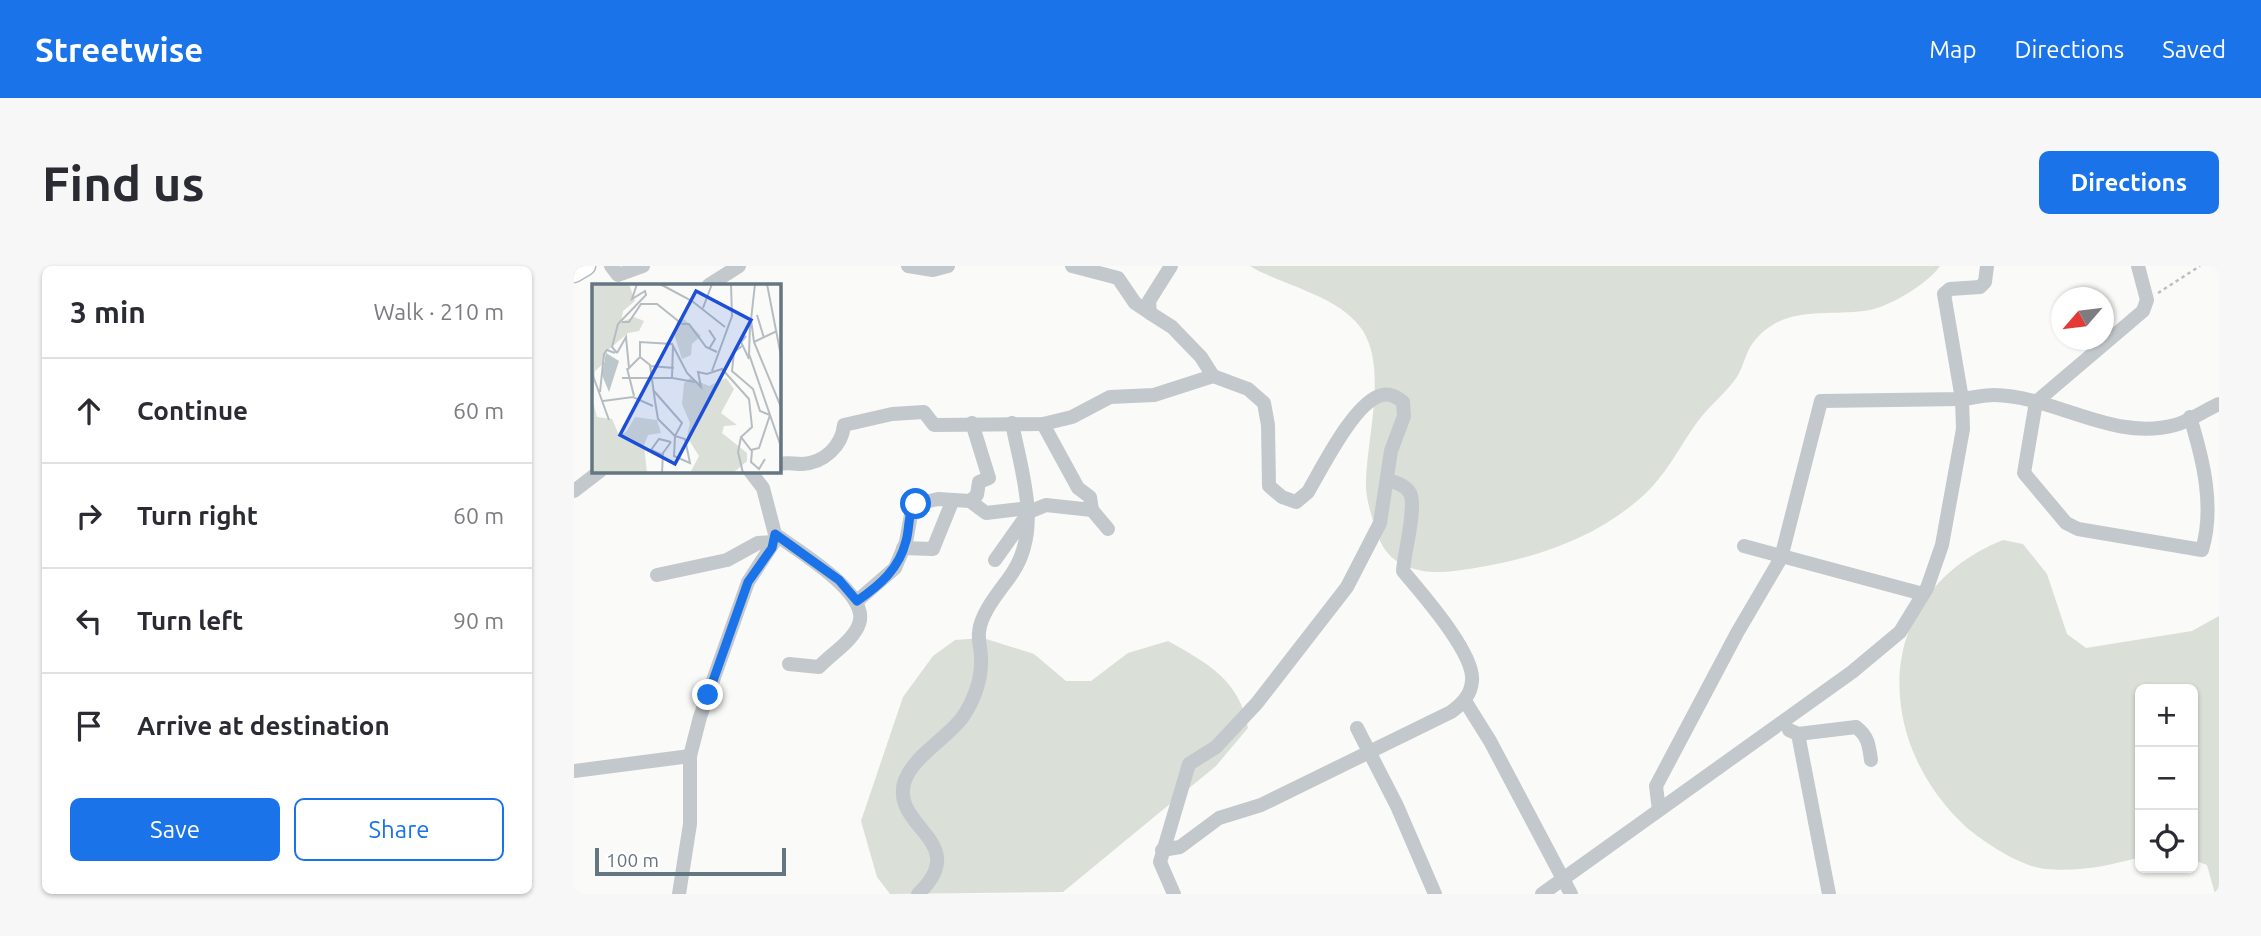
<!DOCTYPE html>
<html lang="en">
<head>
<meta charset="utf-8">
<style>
  body { margin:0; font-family:Ubuntu,sans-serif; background:#f7f7f7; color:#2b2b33 }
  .controls { position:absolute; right:21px; bottom:21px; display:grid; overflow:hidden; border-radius:10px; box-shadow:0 2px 5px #0004 }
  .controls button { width:63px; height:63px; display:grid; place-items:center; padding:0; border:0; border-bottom:2px solid #e1e1e2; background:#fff; color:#2b2b33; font:35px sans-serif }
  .compass { position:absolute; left:1477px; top:21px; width:63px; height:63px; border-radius:50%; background:#fff; box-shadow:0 2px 5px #0004; rotate:242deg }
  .scale { position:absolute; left:21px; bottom:18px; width:191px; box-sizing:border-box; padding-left:7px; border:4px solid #657683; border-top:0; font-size:19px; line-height:24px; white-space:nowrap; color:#657683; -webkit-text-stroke:5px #fff; paint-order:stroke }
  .stop { position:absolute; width:21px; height:21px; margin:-16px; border:5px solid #1a73e8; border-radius:50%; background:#fff }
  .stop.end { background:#1a73e8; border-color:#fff; box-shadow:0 2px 7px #0008 }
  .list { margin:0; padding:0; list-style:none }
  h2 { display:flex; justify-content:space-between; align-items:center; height:91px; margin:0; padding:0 28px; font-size:30px }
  h2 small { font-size:23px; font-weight:400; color:#7c7c81 }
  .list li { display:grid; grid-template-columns:46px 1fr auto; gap:21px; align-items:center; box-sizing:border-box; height:105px; padding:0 28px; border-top:2px solid #e1e1e2 }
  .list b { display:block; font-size:26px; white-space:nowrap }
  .list em { font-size:23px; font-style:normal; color:#7c7c81 }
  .actions { display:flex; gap:14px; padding:21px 28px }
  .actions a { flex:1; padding:16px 0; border:2px solid #1a73e8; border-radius:10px; text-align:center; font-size:24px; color:#1a73e8 }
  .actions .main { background:#1a73e8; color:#fff }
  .icon { flex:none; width:38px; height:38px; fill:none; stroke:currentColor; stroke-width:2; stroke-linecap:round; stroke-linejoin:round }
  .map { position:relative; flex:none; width:1645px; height:628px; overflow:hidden; border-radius:10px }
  header { display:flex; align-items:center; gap:42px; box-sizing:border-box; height:98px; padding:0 35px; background:#1a73e8; color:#fff }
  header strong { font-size:33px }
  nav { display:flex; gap:38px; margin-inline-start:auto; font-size:24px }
  .intro { display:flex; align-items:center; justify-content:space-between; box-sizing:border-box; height:168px; padding:0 42px }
  h1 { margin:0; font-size:49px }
  .button { padding:18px 32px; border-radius:10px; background:#1a73e8; color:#fff; font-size:24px; font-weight:700 }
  main { display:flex; gap:42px; padding:0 42px }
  aside { flex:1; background:#fff; border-radius:10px; box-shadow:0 2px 5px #0004 }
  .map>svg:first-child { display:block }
  .green { fill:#dadfd7 }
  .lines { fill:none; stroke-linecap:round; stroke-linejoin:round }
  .major-casing { stroke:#b5babe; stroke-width:21 }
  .path { stroke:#bbbfc2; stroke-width:2.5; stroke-dasharray:3.5 3.5; stroke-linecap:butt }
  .minor { stroke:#c3c8cc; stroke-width:14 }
  .major { stroke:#fff; stroke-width:18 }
  .route { stroke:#1a73e8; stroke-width:9 }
  .inset-road { fill:none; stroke:#b5bdc2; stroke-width:2 }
  .view { fill:#1d4ed8; fill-opacity:0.15; stroke:#1d4ed8; stroke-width:3.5 }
  .inset-edge { fill:none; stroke:#657683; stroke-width:3.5 }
</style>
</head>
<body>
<header>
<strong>Streetwise</strong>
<nav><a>Map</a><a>Directions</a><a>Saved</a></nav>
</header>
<div class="intro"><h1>Find us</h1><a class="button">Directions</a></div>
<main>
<aside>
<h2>3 min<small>Walk · 210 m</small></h2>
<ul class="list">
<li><svg class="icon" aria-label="ahead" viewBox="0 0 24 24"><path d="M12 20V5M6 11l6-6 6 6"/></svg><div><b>Continue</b></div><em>60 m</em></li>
<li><svg class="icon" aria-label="right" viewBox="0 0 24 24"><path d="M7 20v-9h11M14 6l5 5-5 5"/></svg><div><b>Turn right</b></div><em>60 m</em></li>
<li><svg class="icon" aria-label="left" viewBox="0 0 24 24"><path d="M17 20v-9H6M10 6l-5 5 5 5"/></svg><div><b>Turn left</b></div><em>90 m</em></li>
<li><svg class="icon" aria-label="arrive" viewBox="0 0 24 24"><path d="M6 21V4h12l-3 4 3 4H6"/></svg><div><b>Arrive at destination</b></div></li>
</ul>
<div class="actions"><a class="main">Save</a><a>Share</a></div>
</aside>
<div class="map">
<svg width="1645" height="628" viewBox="0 0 1645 628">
  <rect width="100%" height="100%" fill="#fafaf8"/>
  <!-- green -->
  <g class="green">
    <path d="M676 0H1366C1354 18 1312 43 1290 45 1252 50 1212 39 1182 73 1171 84 1170 103 1160 115 1150 128 1138 138 1128 150 1108 175 1096 204 1072 227 1020 276 950 296 880 305 851 309 816 303 805 272 799 256 791 232 792 215 793 171 813 104 789 65 767 30 709 20 676 0Z"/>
    <path d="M1429 274 1449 278 1473 308 1493 368 1512 382 1618 365 1645 350V628H1641L1633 599 1619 594V423H1566V591C1535 600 1504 606 1471 603 1446 600 1411 577 1392 561 1297 473 1299 326 1429 274Z"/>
    <path d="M409 372 460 388 492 415H517L554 387 594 375C633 397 666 414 674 462L642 500 489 626 316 628 303 611 287 555 329 431 359 390 381 374Z"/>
  </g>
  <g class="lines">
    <defs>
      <path id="major" d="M0 7 12 0"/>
    </defs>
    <!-- major casing -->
    <use href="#major" class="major-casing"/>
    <!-- path -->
    <path class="path" d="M1584 27 1626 0"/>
    <!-- minor -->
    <g class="minor">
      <path d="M37 0 44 9 69 0"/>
      <path d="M334 0 359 4 374 0"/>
      <path d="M498 0 544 12 561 37 576 47"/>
      <path d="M597 0 575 35 576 47 598 61 627 91 639 110 674 123 690 137 694 159 695 220 708 231 722 236 734 226C748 202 781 135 808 129 816 127 823 131 829 136L830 150 817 185 806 257 773 321 683 437 642 481 615 498 586 596 600 628"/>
      <path d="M1564 0 1573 34 1569 45 1462 136 1450 207 1492 257 1504 263 1628 284C1641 241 1629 193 1616 151"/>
      <path d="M135 19 165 0"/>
      <path d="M469 158 504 222 516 231 518 244"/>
      <path d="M205 198C213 196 219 198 228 198 250 197 268 180 270 159L318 148 350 146 360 159 469 158 498 151 536 131 580 129 639 110"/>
      <path d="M0 225 26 205"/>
      <path d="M396 235 403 229 405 216 415 212 398 157"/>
      <path d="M201 268C222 284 297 327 285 358 279 375 257 388 245 401L215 398"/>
      <path d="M1170 280 1349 328"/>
      <path d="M329 282 359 283 378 236"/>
      <path d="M421 294 455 246 472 239 518 244 534 263"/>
      <path d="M83 309 153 294 184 277 200 276"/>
      <path d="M283 335 321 302 332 276 338 243 342 238 364 233 396 235 412 247 455 242"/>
      <path d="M891 435 916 475 997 628"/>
      <path d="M783 462 823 540 861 628"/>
      <path d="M1215 464 1224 468 1282 461C1294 470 1295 479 1297 494"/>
      <path d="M1224 468 1255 628"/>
      <path d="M0 505 116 490"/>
      <path d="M1085 544 1082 520 1163 367 1207 292 1247 135 1388 133 1370 28 1376 23 1406 21 1411 16 1413 0"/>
      <path d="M588 584 606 581 645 552 687 539 877 446C888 438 897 429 898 415 901 387 847 327 829 305 830 287 843 242 836 227 832 219 821 216 813 214"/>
      <path d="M105 628 116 558V490L126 451 174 316 200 276 201 268 189 222 176 205"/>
      <path d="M344 628C400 575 314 561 331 514 341 489 372 473 388 452 400 435 408 413 407 392 407 384 404 374 405 366 407 345 428 323 439 306 468 261 447 205 438 157"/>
      <path d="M968 628 1278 406 1326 366 1353 322 1368 279 1389 163 1388 133C1398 132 1410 129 1420 129 1481 130 1539 176 1601 159 1616 155 1631 144 1645 138"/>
    </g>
    <!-- major -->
    <use href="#major" class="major"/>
  </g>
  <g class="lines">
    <!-- route -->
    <path class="route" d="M134 429 174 316 198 282 201 268 265 314 283 335C306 319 325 303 332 275 336 262 333 248 342 238"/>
  </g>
  <!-- overview -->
  <g transform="translate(18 18)">
    <rect width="189" height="189" fill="#fafaf8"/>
    <path d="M0 0H37L43 17 31 27 29 38 42 33 52 37 47 47 36 49 15 67 11 80 3 87 1 118 5 133 20 135 27 151 34 148 43 133 65 136 69 149 56 151 52 161 55 189H0ZM92 35 109 52 100 60 99 71 90 75 82 50 85 37ZM134 94 142 105 129 129 145 141 132 142 130 149 155 169V177L141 189H98L107 172 95 153 98 139 90 120 92 99 98 94 117 102Z" fill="#dadfd7"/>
    <path d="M14 69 27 77 17 108 10 91Z" fill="#bbc7cb"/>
    <path class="inset-road" d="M68 0 100 17 133 43M163 0 159 36 162 58 189 123M175 0 189 72M111 24 120 0M165 31 172 54M30 38H37L49 20H65L90 40H97L114 63 125 68M158 40 157 70 188 160V189M117 46 123 55 117 65M154 52 149 58 157 75M162 58 185 47M81 61 80 94 103 98M150 62 142 68 140 87 161 105 168 127 178 131M25 69 34 53 37 84 48 73V58L80 60 95 89 109 103 106 88 115 90 130 85 157 115 160 143 149 153 159 166 167 164 178 131M25 69 20 63 26 40 54 11 53 7 40 15 45 0M48 73 58 81 63 117 66 135 83 152 82 172 98 179 93 155 83 152 90 139 61 106M58 82 82 84M35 84 42 112M120 87 140 32 139 0M0 89 17 136M30 94H80M8 108 12 70 15 66 23 69M11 117 41 113 61 122M149 153 146 168 151 189M160 167 159 178 167 185 173 175M71 171 59 166 67 155 79 158M70 189 71 169 79 158"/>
    <path class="view" d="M104 7 159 36 83 180 28 151Z"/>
    <rect width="189" height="189" class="inset-edge"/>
  </g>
</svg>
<div class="controls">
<button>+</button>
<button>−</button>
<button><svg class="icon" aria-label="locate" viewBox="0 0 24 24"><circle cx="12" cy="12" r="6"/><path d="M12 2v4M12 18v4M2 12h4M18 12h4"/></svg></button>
</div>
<svg class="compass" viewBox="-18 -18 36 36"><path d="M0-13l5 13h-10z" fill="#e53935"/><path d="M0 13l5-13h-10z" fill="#7c7c81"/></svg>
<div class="scale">100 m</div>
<div class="stop" style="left:342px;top:238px"></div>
<div class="stop end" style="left:134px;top:429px"></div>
</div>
</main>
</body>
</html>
